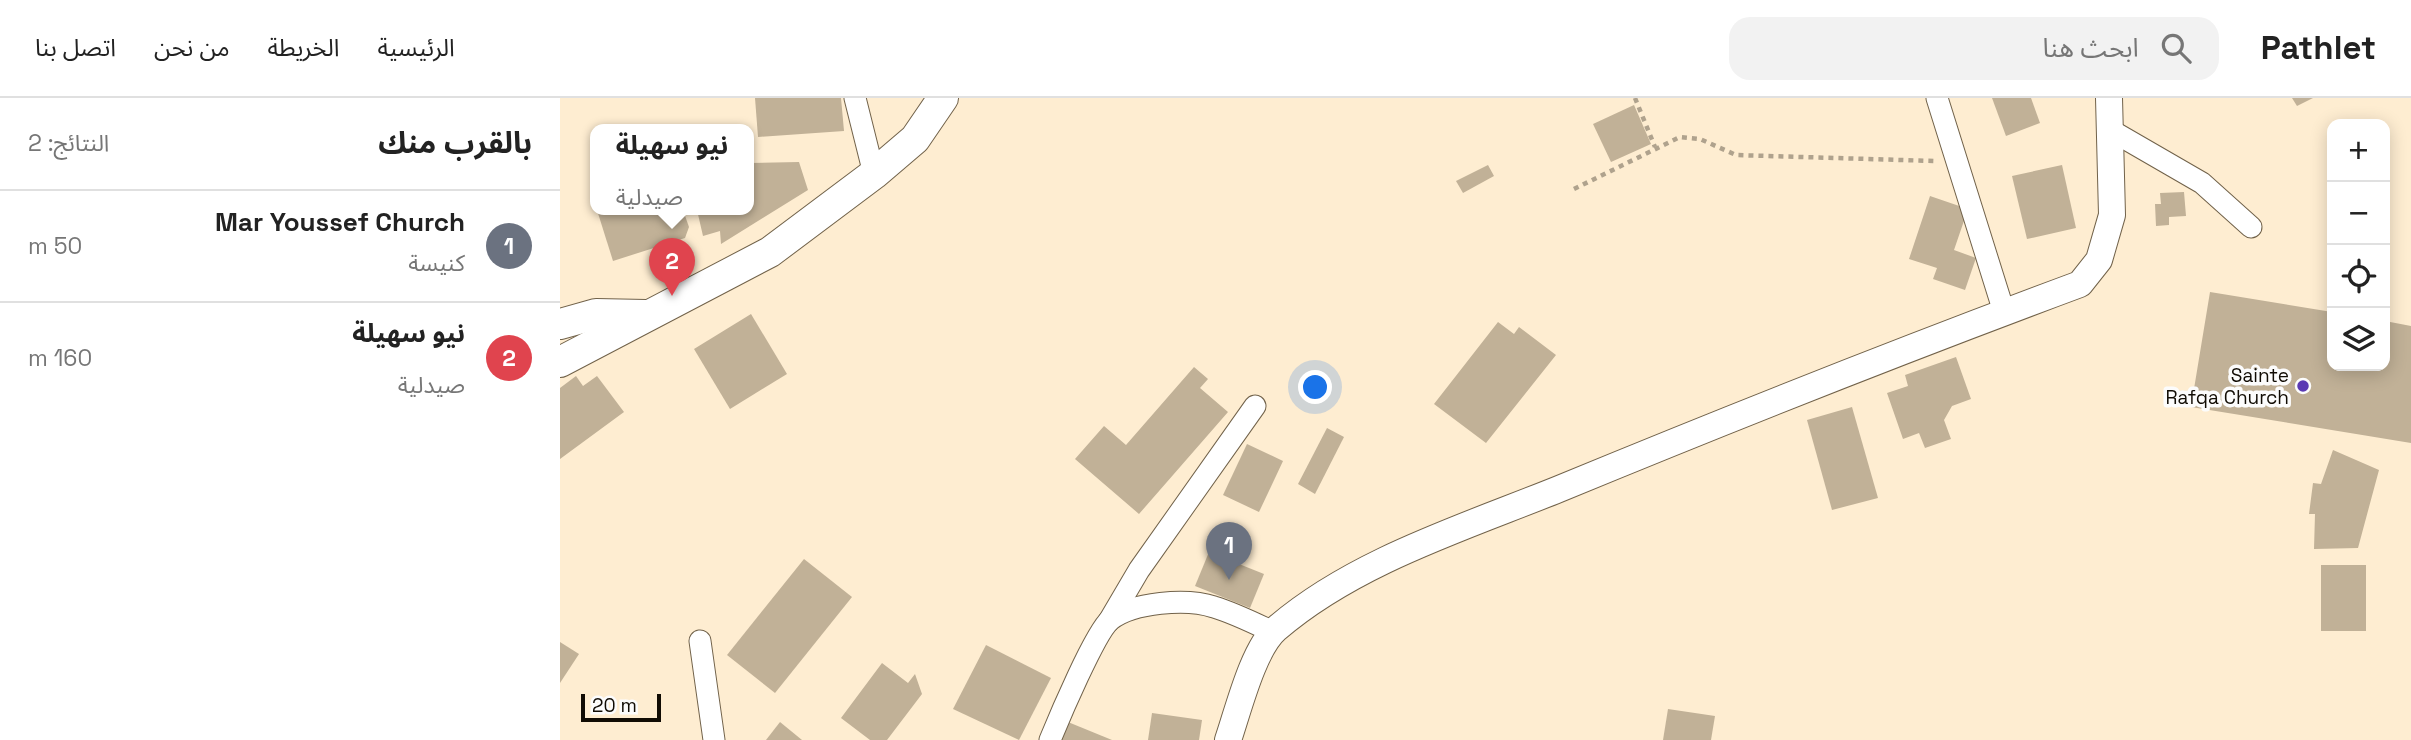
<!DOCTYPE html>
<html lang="ar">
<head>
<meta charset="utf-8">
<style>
  body { margin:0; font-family:"Space Grotesk","Noto Sans Arabic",sans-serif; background:#f2f2f2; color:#222; direction:rtl }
  .controls { position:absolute; right:21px; top:21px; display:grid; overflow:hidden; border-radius:14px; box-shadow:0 4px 18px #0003 }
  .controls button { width:63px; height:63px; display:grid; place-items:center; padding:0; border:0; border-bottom:2px solid #e0e0e0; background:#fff; color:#222; font:35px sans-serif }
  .scale { position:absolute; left:21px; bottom:18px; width:80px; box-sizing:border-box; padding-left:7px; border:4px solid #110c04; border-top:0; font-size:19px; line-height:24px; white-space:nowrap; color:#110c04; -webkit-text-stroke:5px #fcfcfc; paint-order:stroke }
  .you { position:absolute; left:756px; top:290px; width:24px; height:24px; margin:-18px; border:5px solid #fff; border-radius:50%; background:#1a73e8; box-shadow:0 0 0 10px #1a73e833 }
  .badge { display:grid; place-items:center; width:46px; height:46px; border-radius:50%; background:#1a73e8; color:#fff; font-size:23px; font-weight:700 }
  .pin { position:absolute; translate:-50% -58px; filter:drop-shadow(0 2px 4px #0008) }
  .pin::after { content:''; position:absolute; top:37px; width:24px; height:21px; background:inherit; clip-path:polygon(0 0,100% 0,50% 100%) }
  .popup { position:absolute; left:30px; top:26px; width:164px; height:91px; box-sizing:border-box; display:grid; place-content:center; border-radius:14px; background:#fff; filter:drop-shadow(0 2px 5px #0005); font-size:23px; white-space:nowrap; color:#767676 }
  .popup b { font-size:26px; color:#222 }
  .popup::after { content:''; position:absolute; left:50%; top:100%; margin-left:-14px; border:14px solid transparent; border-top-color:#fff }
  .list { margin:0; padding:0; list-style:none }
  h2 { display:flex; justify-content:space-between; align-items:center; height:91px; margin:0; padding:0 28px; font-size:30px }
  h2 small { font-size:23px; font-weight:400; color:#767676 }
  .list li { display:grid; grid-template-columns:46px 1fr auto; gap:21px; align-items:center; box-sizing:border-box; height:112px; padding:0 28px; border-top:2px solid #e0e0e0 }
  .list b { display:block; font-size:26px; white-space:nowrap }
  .list p { margin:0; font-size:23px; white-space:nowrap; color:#767676 }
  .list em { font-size:23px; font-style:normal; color:#767676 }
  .icon { flex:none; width:38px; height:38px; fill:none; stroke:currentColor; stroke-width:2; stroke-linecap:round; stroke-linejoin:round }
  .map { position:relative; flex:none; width:1851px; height:642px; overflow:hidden; direction:ltr }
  header { display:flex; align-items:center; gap:42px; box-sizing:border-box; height:98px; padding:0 35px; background:#fff; border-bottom:2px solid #e0e0e0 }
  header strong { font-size:33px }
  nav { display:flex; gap:38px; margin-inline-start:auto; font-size:24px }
  .search { width:490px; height:63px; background:#f2f2f2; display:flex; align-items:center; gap:18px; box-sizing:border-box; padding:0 24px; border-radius:21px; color:#767676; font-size:26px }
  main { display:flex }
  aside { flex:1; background:#fff }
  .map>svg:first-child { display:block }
  .building { fill:#c1b197 }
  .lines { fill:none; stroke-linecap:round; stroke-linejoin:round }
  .minor-casing { stroke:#71624a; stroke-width:23 }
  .tertiary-casing { stroke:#71624a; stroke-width:28 }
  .secondary-casing { stroke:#71624a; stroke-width:32 }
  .path { stroke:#afa28d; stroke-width:4.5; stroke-dasharray:5 5; stroke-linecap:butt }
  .minor { stroke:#fff; stroke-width:21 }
  .tertiary { stroke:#fff; stroke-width:26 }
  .secondary { stroke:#fff; stroke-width:30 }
  .poi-dot { fill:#5b3ab3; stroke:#fcfcfc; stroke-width:2.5 }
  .labels { text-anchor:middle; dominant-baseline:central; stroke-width:7; stroke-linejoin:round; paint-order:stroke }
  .poi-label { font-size:19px; fill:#110c04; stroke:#fcfcfc; text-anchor:end }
</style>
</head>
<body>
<header>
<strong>Pathlet</strong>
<div class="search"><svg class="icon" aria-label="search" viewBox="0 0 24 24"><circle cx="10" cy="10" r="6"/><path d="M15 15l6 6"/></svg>ابحث هنا</div>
<nav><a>الرئيسية</a><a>الخريطة</a><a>من نحن</a><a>اتصل بنا</a></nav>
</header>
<main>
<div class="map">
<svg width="1851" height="642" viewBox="0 0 1851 642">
  <rect width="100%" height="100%" fill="#feedd1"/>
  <!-- building -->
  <g class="building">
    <path d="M195 0H281L284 33 198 39Z"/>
    <path d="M1432 0H1471L1480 25 1446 38Z"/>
    <path d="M1732 0H1753L1737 8Z"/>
    <path d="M1074 7 1091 46 1051 64 1033 26Z"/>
    <path d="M239 64 248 92 161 146 160 133 143 138 137 112H189V65Z"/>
    <path d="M928 67 934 78 903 95 896 83Z"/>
    <path d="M1502 67 1516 130 1467 141 1452 78Z"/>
    <path d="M1624 94 1626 118 1609 119V127L1596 128 1595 106H1601L1600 95Z"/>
    <path d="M1370 98 1408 111 1394 152 1416 160 1405 192 1373 181 1377 170 1349 161Z"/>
    <path d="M37 112H123L129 129 125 140 53 163Z"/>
    <path d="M1650 194 1772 214V268H1825V223L1851 228V345L1631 309Z"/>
    <path d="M191 216 227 276 170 311 134 251Z"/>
    <path d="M938 224 954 236 959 229 996 257 926 345 874 306Z"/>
    <path d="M1396 259 1411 301 1392 308 1384 322 1391 341 1365 350 1359 335 1343 341 1327 295 1348 288 1345 277Z"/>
    <path d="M634 269 648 281 640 290 668 314 579 416 515 361 544 328 566 347Z"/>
    <path d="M16 278 23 288 37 278 64 314 0 361V290Z"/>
    <path d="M1292 309 1318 400 1272 412 1247 322Z"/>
    <path d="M767 330 784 339 755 396 738 386Z"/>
    <path d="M687 346 723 363 699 414 663 397Z"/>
    <path d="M1773 352 1819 372 1798 450 1754 451 1755 416H1749L1753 385 1761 386Z"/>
    <path d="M649 454 704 476 690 510 635 488Z"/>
    <path d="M244 461 292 499 215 595 167 557Z"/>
    <rect x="1761" y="467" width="45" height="66"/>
    <path d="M0 544 19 556 0 585Z"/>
    <path d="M426 547 491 580 459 642 393 611Z"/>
    <path d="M322 565 348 585 355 576 362 596 327 642H310L281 620Z"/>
    <path d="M1108 611 1155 618 1151 642H1103Z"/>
    <path d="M592 615 642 622 639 642H588Z"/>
    <path d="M220 624 242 642H206Z"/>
    <path d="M508 624 552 642H501Z"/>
  </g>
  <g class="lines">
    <defs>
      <g id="minor">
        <path d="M295 0 314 76"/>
        <path d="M1377 0 1444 214"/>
        <path d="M1552 33 1642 85 1691 129"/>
        <path d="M549 523 579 472 695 308"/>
        <path d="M140 543 154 642"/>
        <path d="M490 642C499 620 535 535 550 522 573 504 627 500 654 509 674 515 694 525 713 534"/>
      </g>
      <path id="tertiary" d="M668 642C678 613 693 551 716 531 793 464 905 429 999 391 1171 320 1345 251 1520 186L1539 162 1552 117 1549 0"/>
      <g id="secondary">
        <path d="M0 226 36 216 86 217"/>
        <path d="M0 264 210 154 314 76 355 41 383 0"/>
      </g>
    </defs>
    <!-- minor casing -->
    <use href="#minor" class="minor-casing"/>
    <!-- tertiary casing -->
    <use href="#tertiary" class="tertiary-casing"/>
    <!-- secondary casing -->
    <use href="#secondary" class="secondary-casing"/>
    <!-- path -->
    <g class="path">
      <path d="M1075 0 1095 49"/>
      <path d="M1014 91 1120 39 1140 41 1176 57 1374 63"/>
    </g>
    <!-- minor -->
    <use href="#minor" class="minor"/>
    <!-- tertiary -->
    <use href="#tertiary" class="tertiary"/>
    <!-- secondary -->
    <use href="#secondary" class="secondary"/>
  </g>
  <!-- markers -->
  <circle class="poi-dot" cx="1743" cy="288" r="7"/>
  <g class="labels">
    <!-- poi labels -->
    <g class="poi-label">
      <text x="1729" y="277">Sainte<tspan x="1729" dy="22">Rafqa Church</tspan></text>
    </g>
  </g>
</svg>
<div class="controls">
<button>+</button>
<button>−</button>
<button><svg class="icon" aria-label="locate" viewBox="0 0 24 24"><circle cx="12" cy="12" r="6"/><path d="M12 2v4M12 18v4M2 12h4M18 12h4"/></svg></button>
<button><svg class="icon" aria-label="layers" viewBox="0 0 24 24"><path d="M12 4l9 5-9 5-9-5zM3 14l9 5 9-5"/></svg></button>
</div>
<div class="scale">20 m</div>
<div class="you"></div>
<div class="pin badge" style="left:669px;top:482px;background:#6b7280">1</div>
<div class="pin badge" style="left:112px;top:198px;background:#e0444e">2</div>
<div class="popup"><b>نيو سهيلة</b>صيدلية</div>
</div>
<aside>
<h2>بالقرب منك<small>النتائج: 2</small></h2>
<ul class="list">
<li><span class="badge" style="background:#6b7280">1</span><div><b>Mar Youssef Church</b><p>كنيسة</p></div><em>50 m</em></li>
<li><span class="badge" style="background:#e0444e">2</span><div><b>نيو سهيلة</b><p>صيدلية</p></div><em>160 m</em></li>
</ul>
</aside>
</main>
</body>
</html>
